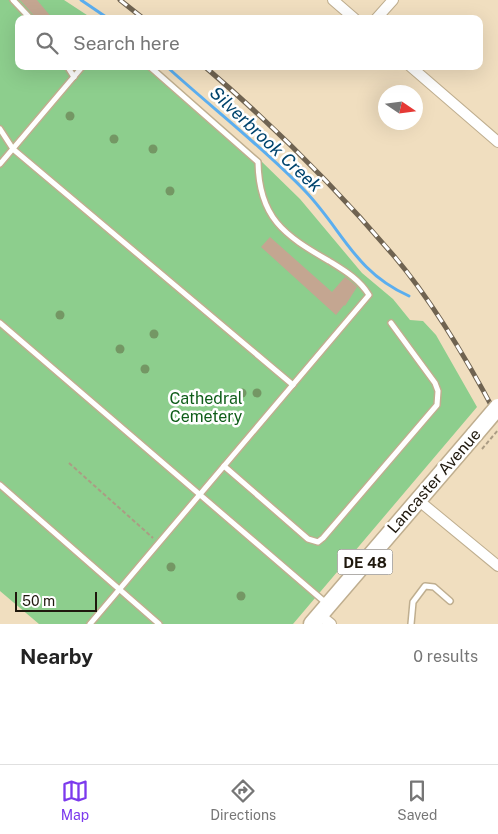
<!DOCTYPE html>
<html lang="en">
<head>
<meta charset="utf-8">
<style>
  body { margin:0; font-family:"Public Sans",sans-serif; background:#f6f6f6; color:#222 }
  .compass { position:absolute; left:378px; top:85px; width:45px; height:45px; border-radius:50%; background:#fff; box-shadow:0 5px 20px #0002; rotate:103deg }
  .scale { position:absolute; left:15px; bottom:12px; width:82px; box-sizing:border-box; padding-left:5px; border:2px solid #1f180d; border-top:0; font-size:14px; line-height:18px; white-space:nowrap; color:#1f180d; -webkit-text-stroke:4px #fff; paint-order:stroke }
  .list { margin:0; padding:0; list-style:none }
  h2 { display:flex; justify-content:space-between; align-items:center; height:65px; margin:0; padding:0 20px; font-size:21px }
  h2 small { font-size:16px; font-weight:400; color:#767676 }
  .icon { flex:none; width:28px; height:28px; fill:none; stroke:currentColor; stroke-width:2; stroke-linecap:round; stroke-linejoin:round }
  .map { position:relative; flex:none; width:498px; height:624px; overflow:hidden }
  .search { position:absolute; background:#fff; box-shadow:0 5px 20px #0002; left:15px; right:15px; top:15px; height:55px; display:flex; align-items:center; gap:12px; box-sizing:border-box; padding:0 18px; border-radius:10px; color:#767676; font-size:19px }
  .sheet { height:140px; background:#fff }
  nav { display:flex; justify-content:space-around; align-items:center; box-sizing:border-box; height:70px; border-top:1px solid #e0e0e0; background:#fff; font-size:14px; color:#767676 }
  nav a { display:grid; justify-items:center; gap:2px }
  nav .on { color:#7c3aed }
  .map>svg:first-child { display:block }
  .green { fill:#8dce8d }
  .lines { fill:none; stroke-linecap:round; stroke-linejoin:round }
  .stream { stroke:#5baeef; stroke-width:3 }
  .building { fill:#c4a691 }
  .lane-casing { stroke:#bfae8f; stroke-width:8 }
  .street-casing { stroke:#bfae8f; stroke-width:12 }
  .primary-casing { stroke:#bfae8f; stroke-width:19 }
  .path { stroke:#ab9c84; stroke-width:2; stroke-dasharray:4 2.5; stroke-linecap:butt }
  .lane { stroke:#fff; stroke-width:5 }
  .street { stroke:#fff; stroke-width:10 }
  .primary { stroke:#fff; stroke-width:16 }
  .rail-casing { stroke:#6f6351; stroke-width:5 }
  .rail { stroke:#fff; stroke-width:3; stroke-dasharray:9; stroke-linecap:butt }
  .primary-bridge-casing { stroke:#bfae8f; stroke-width:19; stroke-linecap:butt }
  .primary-bridge { stroke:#fff; stroke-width:16 }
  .tree { fill:#749764 }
  .labels { text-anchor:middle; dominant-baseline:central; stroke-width:5; stroke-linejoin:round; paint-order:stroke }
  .shield { fill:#fff; stroke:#625d56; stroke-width:1 }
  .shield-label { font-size:15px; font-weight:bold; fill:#1f180d }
  .park-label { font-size:16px; fill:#0f5d19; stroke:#fff }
  .street-label { font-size:16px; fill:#1f180d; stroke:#fff }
  .water-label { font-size:18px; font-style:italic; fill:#00446d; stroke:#fff }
</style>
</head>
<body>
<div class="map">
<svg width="498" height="624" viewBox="0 0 498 624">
  <rect width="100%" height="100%" fill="#f0debf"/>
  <!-- green -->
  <path class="green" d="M0 0H64L93 19H19V66H152L259 159 300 199 362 273 393 299 410 320 423 321 436 335 477 407 293 624H39L0 591Z"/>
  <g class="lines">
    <!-- stream -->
    <g class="stream">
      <path d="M81 0 109 19"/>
      <path d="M166 66C212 108 263 147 306 192 343 231 355 272 409 296"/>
    </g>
  </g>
  <!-- building -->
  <g class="building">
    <path d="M20 0H37L53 19H37Z"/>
    <path d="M270 237 332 292 345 277 353 283 357 287 345 306 344 305 336 315 261 247Z"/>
  </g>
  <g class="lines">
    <defs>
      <g id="lane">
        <path d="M13 0 31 19"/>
        <path d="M67 66 74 77"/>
        <path d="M0 129 13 149 293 385"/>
        <path d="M0 164 83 66"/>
        <path d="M0 323 326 603"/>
        <path d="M224 466 308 539 318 542 323 538 437 405 438 391 435 383 391 323"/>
        <path d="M0 485 159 624"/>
        <path d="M90 624 369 295C359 279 345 271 329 261 284 235 259 218 258 162L149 66"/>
        <path d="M411 624 413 602 425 586 434 587 450 601"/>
      </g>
      <g id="street">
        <path d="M333 0 355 19"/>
        <path d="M376 19 393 0"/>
        <path d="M410 66 498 142"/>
        <path d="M418 500 498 566"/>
        <path d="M320 615 331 624"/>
      </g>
      <path id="primary" d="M312 624 475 434"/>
    </defs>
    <!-- lane casing -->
    <use href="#lane" class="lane-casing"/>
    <!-- street casing -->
    <use href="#street" class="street-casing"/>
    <!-- primary casing -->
    <use href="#primary" class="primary-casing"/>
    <!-- path -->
    <g class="path">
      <path d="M482 449 498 430"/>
      <path d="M69 463 153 538"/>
    </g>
    <!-- lane -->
    <use href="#lane" class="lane"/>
    <!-- street -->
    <use href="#street" class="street"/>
    <!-- primary -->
    <use href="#primary" class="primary"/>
    <defs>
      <g id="rail">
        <path d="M120 0 144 19"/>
        <path d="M204 66C272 124 336 188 394 256 433 302 470 365 498 418"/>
      </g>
    </defs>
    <!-- rail casing -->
    <use href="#rail" class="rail-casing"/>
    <!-- rail -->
    <use href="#rail" class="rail"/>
    <defs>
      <path id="primary-bridge" d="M475 434 498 407"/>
    </defs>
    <!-- primary-bridge casing -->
    <use href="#primary-bridge" class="primary-bridge-casing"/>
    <!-- primary-bridge -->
    <use href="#primary-bridge" class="primary-bridge"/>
  </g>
  <!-- trees -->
  <g class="tree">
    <circle cx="70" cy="116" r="4.5"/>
    <circle cx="114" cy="139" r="4.5"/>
    <circle cx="153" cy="149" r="4.5"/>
    <circle cx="170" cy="191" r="4.5"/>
    <circle cx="60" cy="315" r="4.5"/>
    <circle cx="154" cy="334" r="4.5"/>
    <circle cx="120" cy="349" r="4.5"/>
    <circle cx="145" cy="369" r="4.5"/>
    <circle cx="242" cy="393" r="4.5"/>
    <circle cx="257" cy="393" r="4.5"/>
    <circle cx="215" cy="413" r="4.5"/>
    <circle cx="171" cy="567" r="4.5"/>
    <circle cx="241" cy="596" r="4.5"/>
  </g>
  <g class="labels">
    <!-- shield labels -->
    <rect class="shield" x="337.5" y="549.5" width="55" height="25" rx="4"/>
    <g class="shield-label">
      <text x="365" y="562">DE 48</text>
    </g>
    <!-- park labels -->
    <g class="park-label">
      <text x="206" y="398">Cathedral<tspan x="206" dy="18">Cemetery</tspan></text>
    </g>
    <!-- street labels -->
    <g class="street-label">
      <text transform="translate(434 481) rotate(-49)">Lancaster Avenue</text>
    </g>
    <!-- water labels -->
    <g class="water-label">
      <text transform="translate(266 139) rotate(43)">Silverbrook Creek</text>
    </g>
  </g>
</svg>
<svg class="compass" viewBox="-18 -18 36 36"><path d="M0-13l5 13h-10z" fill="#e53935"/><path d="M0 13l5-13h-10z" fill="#767676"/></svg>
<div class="scale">50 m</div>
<div class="search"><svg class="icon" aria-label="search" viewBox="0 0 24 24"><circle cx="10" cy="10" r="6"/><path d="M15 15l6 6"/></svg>Search here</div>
</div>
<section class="sheet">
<h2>Nearby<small>0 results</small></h2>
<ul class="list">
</ul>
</section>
<nav>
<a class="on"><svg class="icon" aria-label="map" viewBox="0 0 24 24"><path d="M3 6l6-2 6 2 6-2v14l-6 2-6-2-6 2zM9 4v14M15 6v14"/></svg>Map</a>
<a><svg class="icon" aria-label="directions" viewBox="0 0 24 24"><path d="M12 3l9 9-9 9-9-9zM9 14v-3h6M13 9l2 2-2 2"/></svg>Directions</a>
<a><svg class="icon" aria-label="saved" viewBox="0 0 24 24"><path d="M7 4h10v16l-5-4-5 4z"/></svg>Saved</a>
</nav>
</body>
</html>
